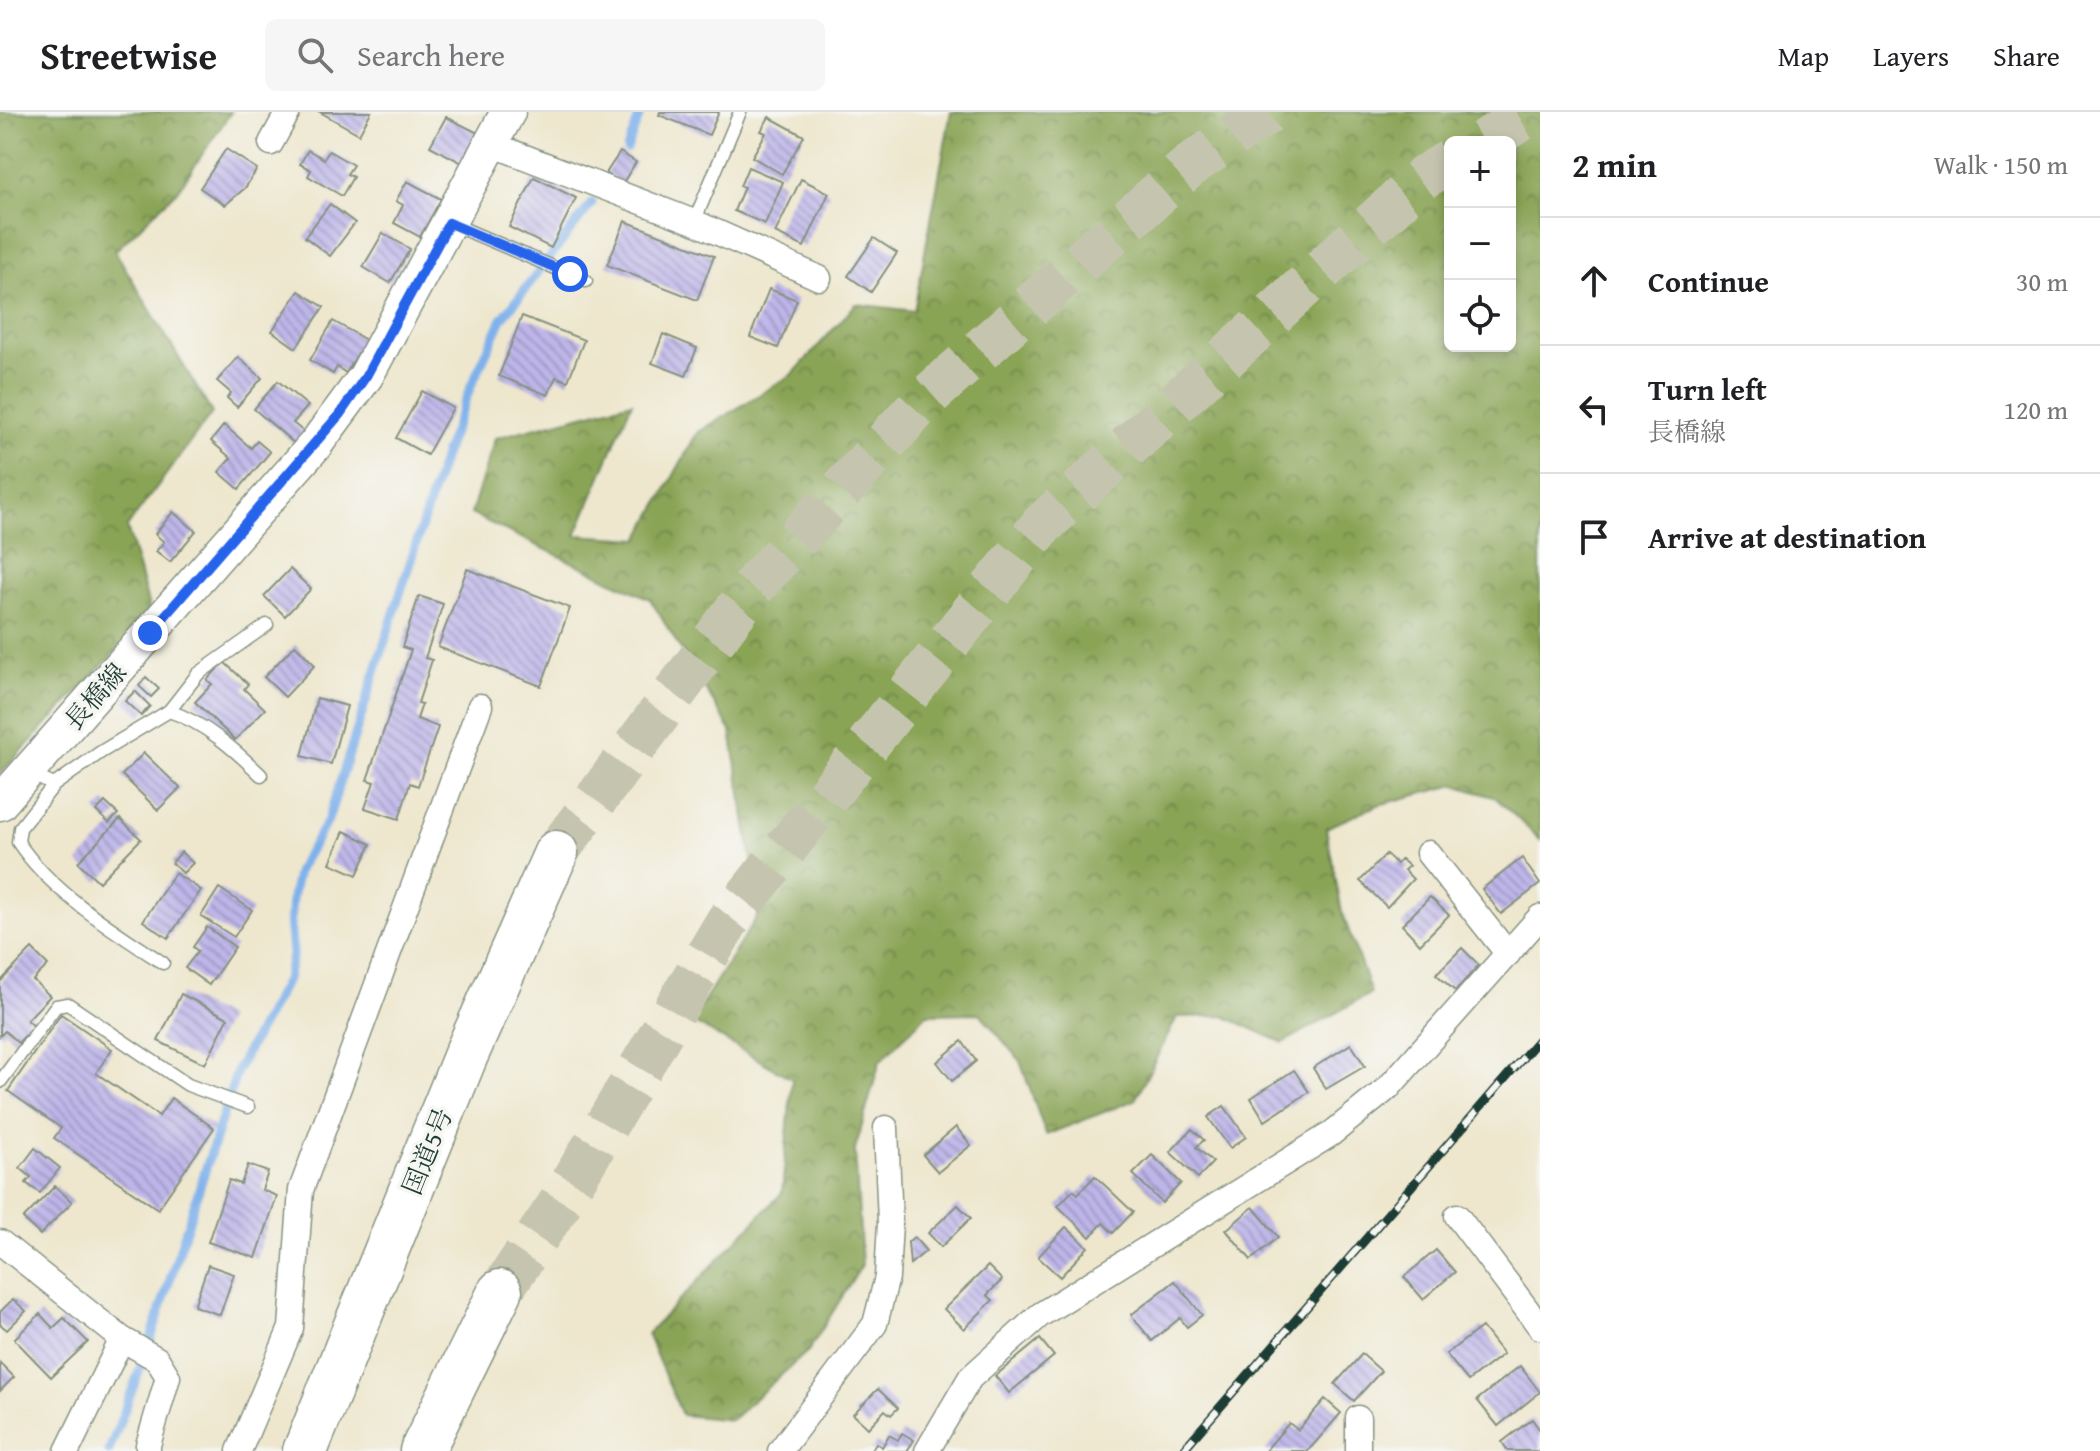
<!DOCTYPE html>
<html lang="en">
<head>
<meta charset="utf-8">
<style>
  body { margin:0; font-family:"Gentium Book Plus","Noto Serif JP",serif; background:#f6f6f6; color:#202124 }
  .controls { position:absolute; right:24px; top:24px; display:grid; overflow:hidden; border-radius:12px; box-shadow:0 4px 12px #0003 }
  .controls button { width:72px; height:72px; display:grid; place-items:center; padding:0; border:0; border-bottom:2px solid #e0e0e0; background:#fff; color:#202124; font:40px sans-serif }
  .stop { position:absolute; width:24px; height:24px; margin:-18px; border:6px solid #2563eb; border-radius:50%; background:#fff }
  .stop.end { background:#2563eb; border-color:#fff; box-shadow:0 2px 8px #0008 }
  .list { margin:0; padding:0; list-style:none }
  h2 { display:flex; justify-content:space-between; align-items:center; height:104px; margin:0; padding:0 32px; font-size:34px }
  h2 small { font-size:26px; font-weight:400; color:#757577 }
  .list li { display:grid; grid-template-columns:52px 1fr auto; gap:24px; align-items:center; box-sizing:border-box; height:128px; padding:0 32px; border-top:2px solid #e0e0e0 }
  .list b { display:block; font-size:30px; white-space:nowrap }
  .list p { margin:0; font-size:26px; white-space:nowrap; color:#757577 }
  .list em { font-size:26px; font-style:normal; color:#757577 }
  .icon { flex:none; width:44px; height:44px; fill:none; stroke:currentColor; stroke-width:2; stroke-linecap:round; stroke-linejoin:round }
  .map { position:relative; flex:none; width:1540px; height:1339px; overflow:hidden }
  header { display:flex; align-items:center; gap:48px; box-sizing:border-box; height:112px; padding:0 40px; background:#fff; border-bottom:2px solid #e0e0e0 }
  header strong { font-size:38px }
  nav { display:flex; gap:44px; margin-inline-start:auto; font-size:28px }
  .search { width:560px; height:72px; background:#f6f6f6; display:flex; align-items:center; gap:20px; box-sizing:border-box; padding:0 28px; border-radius:12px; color:#757577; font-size:30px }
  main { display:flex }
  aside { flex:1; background:#fff }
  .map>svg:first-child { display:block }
  .forest { fill:url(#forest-crowns); stroke:#547045; stroke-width:2; fill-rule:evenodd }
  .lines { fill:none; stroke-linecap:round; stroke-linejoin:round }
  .stream { stroke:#7fb1eb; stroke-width:9 }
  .building { fill:url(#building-back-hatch) }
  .highway-tunnel { stroke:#c5c5af; stroke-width:44; stroke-dasharray:44 22; stroke-linecap:butt }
  .lane-casing { stroke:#869281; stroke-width:15 }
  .street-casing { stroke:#869281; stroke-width:27 }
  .secondary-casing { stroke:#869281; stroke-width:37 }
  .highway-casing { stroke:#869281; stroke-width:47 }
  .lane { stroke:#fff; stroke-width:12 }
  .street { stroke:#fff; stroke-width:24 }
  .secondary { stroke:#fff; stroke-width:34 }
  .highway { stroke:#fff; stroke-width:44 }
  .rail-casing { stroke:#1f3d34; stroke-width:9 }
  .rail { stroke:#f6f6f2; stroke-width:6; stroke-dasharray:18; stroke-linecap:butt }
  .route { stroke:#2563eb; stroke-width:10 }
  .labels { text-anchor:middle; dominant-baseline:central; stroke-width:7; stroke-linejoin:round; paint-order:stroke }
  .street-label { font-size:26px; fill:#1f3d34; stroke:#f6f6f2 }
</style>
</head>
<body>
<header>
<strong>Streetwise</strong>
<div class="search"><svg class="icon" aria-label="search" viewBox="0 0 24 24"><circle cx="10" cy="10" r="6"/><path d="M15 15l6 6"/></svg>Search here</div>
<nav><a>Map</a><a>Layers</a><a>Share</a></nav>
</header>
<main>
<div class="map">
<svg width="1540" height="1339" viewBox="0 0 1540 1339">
  <defs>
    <pattern id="forest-crowns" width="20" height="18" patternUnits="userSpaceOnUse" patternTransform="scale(2)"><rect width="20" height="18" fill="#8aa456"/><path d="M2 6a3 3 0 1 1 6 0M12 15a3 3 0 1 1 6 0" fill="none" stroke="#708748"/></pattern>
    <pattern id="building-back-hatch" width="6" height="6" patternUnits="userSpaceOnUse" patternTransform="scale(2)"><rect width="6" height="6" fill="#beb6e9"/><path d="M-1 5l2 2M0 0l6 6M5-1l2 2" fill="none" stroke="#9a95be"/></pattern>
  </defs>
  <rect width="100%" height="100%" fill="#f6f6f2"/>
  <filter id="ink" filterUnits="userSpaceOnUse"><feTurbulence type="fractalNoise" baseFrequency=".0125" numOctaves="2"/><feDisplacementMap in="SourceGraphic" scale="16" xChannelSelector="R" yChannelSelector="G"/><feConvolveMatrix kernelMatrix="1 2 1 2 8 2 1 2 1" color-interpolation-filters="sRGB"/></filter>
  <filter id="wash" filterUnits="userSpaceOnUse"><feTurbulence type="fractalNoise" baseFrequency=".006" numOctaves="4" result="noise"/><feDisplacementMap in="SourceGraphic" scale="32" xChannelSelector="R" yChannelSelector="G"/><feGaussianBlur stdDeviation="1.8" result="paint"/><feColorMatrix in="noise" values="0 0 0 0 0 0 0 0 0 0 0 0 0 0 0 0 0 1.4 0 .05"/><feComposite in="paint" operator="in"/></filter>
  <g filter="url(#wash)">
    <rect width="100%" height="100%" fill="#eee7ce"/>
    <!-- forest -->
    <g class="forest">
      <path d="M0 0H231L178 78 115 139 212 301 127 415 151 502 0 662Z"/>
      <path d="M951 0H1540V728L1496 686 1455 673 1378 693 1326 716 1342 800 1371 881 1283 931 1224 904 1177 905 1135 988 1046 1023 1020 949 980 901 927 902 880 949 855 1038 862 1153 809 1238 731 1308 682 1303 647 1222 782 1081 792 967 691 909 760 800 731 619 650 487 471 402 495 326 632 290 576 423 639 427 697 321 793 262 856 192 914 199ZM1510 30V234H1450V30Z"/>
    </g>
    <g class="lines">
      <!-- stream -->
      <g class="stream">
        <path d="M627 37 641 0"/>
        <path d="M109 1339 149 1233 238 956 287 867 293 840 290 815 292 786 298 758 328 708 445 341 471 274 502 207 592 91"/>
      </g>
    </g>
    <g id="blocks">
      <!-- building -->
      <g class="building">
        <path d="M320 0H371L359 22Z"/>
        <path d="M660 0H719L709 23 659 3Z"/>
        <path d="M446 5 478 21 462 51 430 34Z"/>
        <path d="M769 5 804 24 782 62 752 45 766 21 761 19Z"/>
        <path d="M226 37 257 57 245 76 225 93 200 76Z"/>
        <path d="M308 38 324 47 329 39 353 53 347 62 353 65 342 84 308 64 311 58 300 52Z"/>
        <path d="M620 40 636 50 622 72 606 61Z"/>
        <path d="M748 55 783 70 765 112 734 99 744 75 740 74Z"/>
        <path d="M534 65 576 86 551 136 509 115Z"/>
        <path d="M801 67 829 81 804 135 775 121Z"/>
        <path d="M407 69 441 87 420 125 394 111 403 93 396 89Z"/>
        <path d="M330 92 355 111 330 144 305 125Z"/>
        <path d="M625 109 714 144 697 188 607 153Z"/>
        <path d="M383 121 410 137 390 171 363 155Z"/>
        <path d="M874 126 897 141 871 180 848 164Z"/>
        <path d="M769 177 797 188 778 236 750 225Z"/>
        <path d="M299 179 324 195 296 236 272 219Z"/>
        <path d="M522 204 584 228 568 269 556 265 548 283 499 264Z"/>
        <path d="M333 209 366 228 346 261 337 255 333 262 310 248Z"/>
        <path d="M663 222 697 236 686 264 652 251Z"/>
        <path d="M238 245 262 266 237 295 227 286 231 281 217 269Z"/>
        <path d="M278 269 308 294 293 311 304 320 294 331 254 297Z"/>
        <path d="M422 279 453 296 427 343 396 326Z"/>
        <path d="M224 313 251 336 257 329 270 340 239 377 219 360 231 346 211 329Z"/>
        <path d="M173 400 196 419 170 450 156 439 164 430 155 422Z"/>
        <path d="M290 457 311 477 285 504 264 484Z"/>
        <path d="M467 457 570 496 541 574 438 535Z"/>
        <path d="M419 484 443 492 425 546 432 548 418 591 422 592 417 607 438 615 418 674 410 671 399 707 365 696 374 670 367 668 411 538 402 535Z"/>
        <path d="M295 533 315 553 285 585 264 565Z"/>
        <path d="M224 550 248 572 244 577 265 597 235 628 195 590 212 572 207 568Z"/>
        <path d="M146 565 159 577 151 585 139 574Z"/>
        <path d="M135 579 150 594 141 604 125 589Z"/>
        <path d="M317 586 347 594 331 652 302 644Z"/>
        <path d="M144 641 180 676 158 698 122 663Z"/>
        <path d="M105 690 118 702 109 711 96 699Z"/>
        <path d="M120 707 141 727 99 770 78 750Z"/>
        <path d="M344 719 371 732 357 763 330 751Z"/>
        <path d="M181 740 193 751 183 761 172 751Z"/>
        <path d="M1386 742 1397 752 1401 747 1409 754 1404 758 1413 767 1387 795 1360 769Z"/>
        <path d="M1522 746 1540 772 1501 802 1482 777Z"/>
        <path d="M175 761 201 778 168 826 143 809Z"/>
        <path d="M219 776 252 798 234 825 201 804Z"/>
        <path d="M1430 785 1449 803 1420 832 1402 813Z"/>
        <path d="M207 815 235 835 209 873 185 856 198 839 193 835Z"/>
        <path d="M1462 836 1479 853 1455 879 1436 862Z"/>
        <path d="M32 837 48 853 33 868 50 884 27 908 34 914 18 931 5 919 0 924V870Z"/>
        <path d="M181 882 228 906 205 952 158 929Z"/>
        <path d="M61 902 112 937 96 961 159 1004 171 986 214 1016 158 1097 54 1026 61 1016 8 979Z"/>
        <path d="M962 929 976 949 952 969 937 950Z"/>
        <path d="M1351 932 1365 954 1326 977 1313 956Z"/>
        <path d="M1294 958 1309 980 1265 1009 1251 986Z"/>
        <path d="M1224 994 1246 1025 1230 1036 1208 1005Z"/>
        <path d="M956 1015 971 1033 938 1060 923 1043Z"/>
        <path d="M1192 1017 1204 1028 1196 1035 1213 1050 1198 1066 1170 1040Z"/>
        <path d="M35 1036 60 1056 40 1081 26 1071 31 1065 20 1056Z"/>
        <path d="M1152 1043 1181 1071 1162 1091 1133 1062Z"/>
        <path d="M248 1053 268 1060 262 1078 277 1084 256 1146 208 1130 229 1068 241 1072Z"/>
        <path d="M1095 1064 1133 1100 1113 1121 1103 1111 1090 1125 1058 1094 1073 1078 1078 1082Z"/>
        <path d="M55 1074 72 1090 40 1123 23 1107Z"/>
        <path d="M958 1093 971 1106 941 1135 928 1121Z"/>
        <path d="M1253 1095 1278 1125 1251 1148 1226 1118Z"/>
        <path d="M1066 1115 1088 1135 1060 1165 1038 1145Z"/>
        <path d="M914 1125 926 1139 910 1152 908 1130Z"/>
        <path d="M1436 1138 1455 1160 1423 1187 1404 1165Z"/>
        <path d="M208 1153 234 1162 220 1203 194 1194Z"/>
        <path d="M988 1154 1002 1168 987 1183 993 1188 964 1217 944 1197Z"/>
        <path d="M1175 1169 1202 1203 1187 1215 1180 1206 1152 1229 1131 1203Z"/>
        <path d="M13 1187 26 1199 7 1218 0 1212V1200Z"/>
        <path d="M40 1202 53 1216 64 1206 88 1230 51 1265 14 1227Z"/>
        <path d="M1482 1215 1503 1242 1468 1269 1446 1242Z"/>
        <path d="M1040 1227 1054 1244 1009 1281 995 1264Z"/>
        <path d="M1362 1242 1381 1259 1354 1289 1335 1272Z"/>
        <path d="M0 1251 14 1265 0 1279Z"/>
        <path d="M1520 1254 1540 1280 1498 1314 1477 1288Z"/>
        <path d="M878 1277 898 1296 891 1303 885 1298 868 1316 853 1302Z"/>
        <path d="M1325 1287 1341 1301 1308 1339H1265L1289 1311 1298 1318Z"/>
        <path d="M1532 1307 1540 1318V1339H1508L1502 1330Z"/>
        <path d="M902 1321 914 1328 907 1339H871L876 1331 882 1335 889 1323 898 1328Z"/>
      </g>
    </g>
  </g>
  <g filter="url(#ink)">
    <use href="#blocks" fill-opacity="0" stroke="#869281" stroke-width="2"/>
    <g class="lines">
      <!-- highway-tunnel -->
      <g class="highway-tunnel">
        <path d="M1483 30 1534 0"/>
        <path d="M556 741 757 470 925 287 1192 52 1268 0"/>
        <path d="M500 1180 560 1091 727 810 1042 413 1424 65 1450 49"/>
      </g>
      <defs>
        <g id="lane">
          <path d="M694 110 740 0"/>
          <path d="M452 112 586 169"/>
          <path d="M169 599 198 562 267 513"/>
          <path d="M30 662 54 673 101 640 169 599C205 611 234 637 261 663"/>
          <path d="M54 673 20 716 18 730C50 779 114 819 163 851"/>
          <path d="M0 970 56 894 68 892 188 973 248 995"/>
        </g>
        <g id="street">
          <path d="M271 31 288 0"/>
          <path d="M491 32 694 110 819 166"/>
          <path d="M1428 741 1508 842"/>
          <path d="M1457 1104 1540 1215"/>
          <path d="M0 1130 122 1227 157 1247 168 1265 148 1333V1339"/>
          <path d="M67 1339 122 1227"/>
          <path d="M239 1339 291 1216 301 1078 480 594"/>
          <path d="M780 1339 875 1212 887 1165 890 1111 886 1016"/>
          <path d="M927 1339 970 1266 1040 1203 1331 1022 1389 975 1540 805"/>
          <path d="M1358 1339V1306"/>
        </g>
        <path id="secondary" d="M0 691 315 333 366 264 508 0"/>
        <g id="highway">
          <path d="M305 1339 465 945 556 741"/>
          <path d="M422 1339 500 1180"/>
        </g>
      </defs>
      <!-- lane casing -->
      <use href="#lane" class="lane-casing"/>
      <!-- street casing -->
      <use href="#street" class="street-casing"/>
      <!-- secondary casing -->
      <use href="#secondary" class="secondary-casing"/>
      <!-- highway casing -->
      <use href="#highway" class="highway-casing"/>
      <!-- lane -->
      <use href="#lane" class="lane"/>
      <!-- street -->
      <use href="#street" class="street"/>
      <!-- secondary -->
      <use href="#secondary" class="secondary"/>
      <!-- highway -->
      <use href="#highway" class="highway"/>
      <defs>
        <path id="rail" d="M1182 1339 1540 926"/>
      </defs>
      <!-- rail casing -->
      <use href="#rail" class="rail-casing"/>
      <!-- rail -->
      <use href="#rail" class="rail"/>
    </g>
  </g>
  <g class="lines" filter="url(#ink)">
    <!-- route -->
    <path class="route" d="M150 521 340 302 366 264 449 111 570 162"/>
  </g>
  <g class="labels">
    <!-- street labels -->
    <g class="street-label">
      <text transform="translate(95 584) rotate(-49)">長橋線</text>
      <text transform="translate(427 1039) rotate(-68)">国道5号</text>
    </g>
  </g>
</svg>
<div class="controls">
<button>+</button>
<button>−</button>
<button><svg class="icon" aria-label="locate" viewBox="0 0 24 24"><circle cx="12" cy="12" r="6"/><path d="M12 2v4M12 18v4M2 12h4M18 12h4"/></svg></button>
</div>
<div class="stop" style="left:570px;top:162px"></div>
<div class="stop end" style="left:150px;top:521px"></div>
</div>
<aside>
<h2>2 min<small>Walk · 150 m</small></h2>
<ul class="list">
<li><svg class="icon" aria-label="ahead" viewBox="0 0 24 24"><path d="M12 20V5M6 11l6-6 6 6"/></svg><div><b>Continue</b></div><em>30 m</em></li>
<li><svg class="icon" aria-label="left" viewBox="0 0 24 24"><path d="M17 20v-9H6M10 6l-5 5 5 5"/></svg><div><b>Turn left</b><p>長橋線</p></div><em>120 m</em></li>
<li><svg class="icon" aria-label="arrive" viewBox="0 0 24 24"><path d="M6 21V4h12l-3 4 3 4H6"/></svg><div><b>Arrive at destination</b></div></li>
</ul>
</aside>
</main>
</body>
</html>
